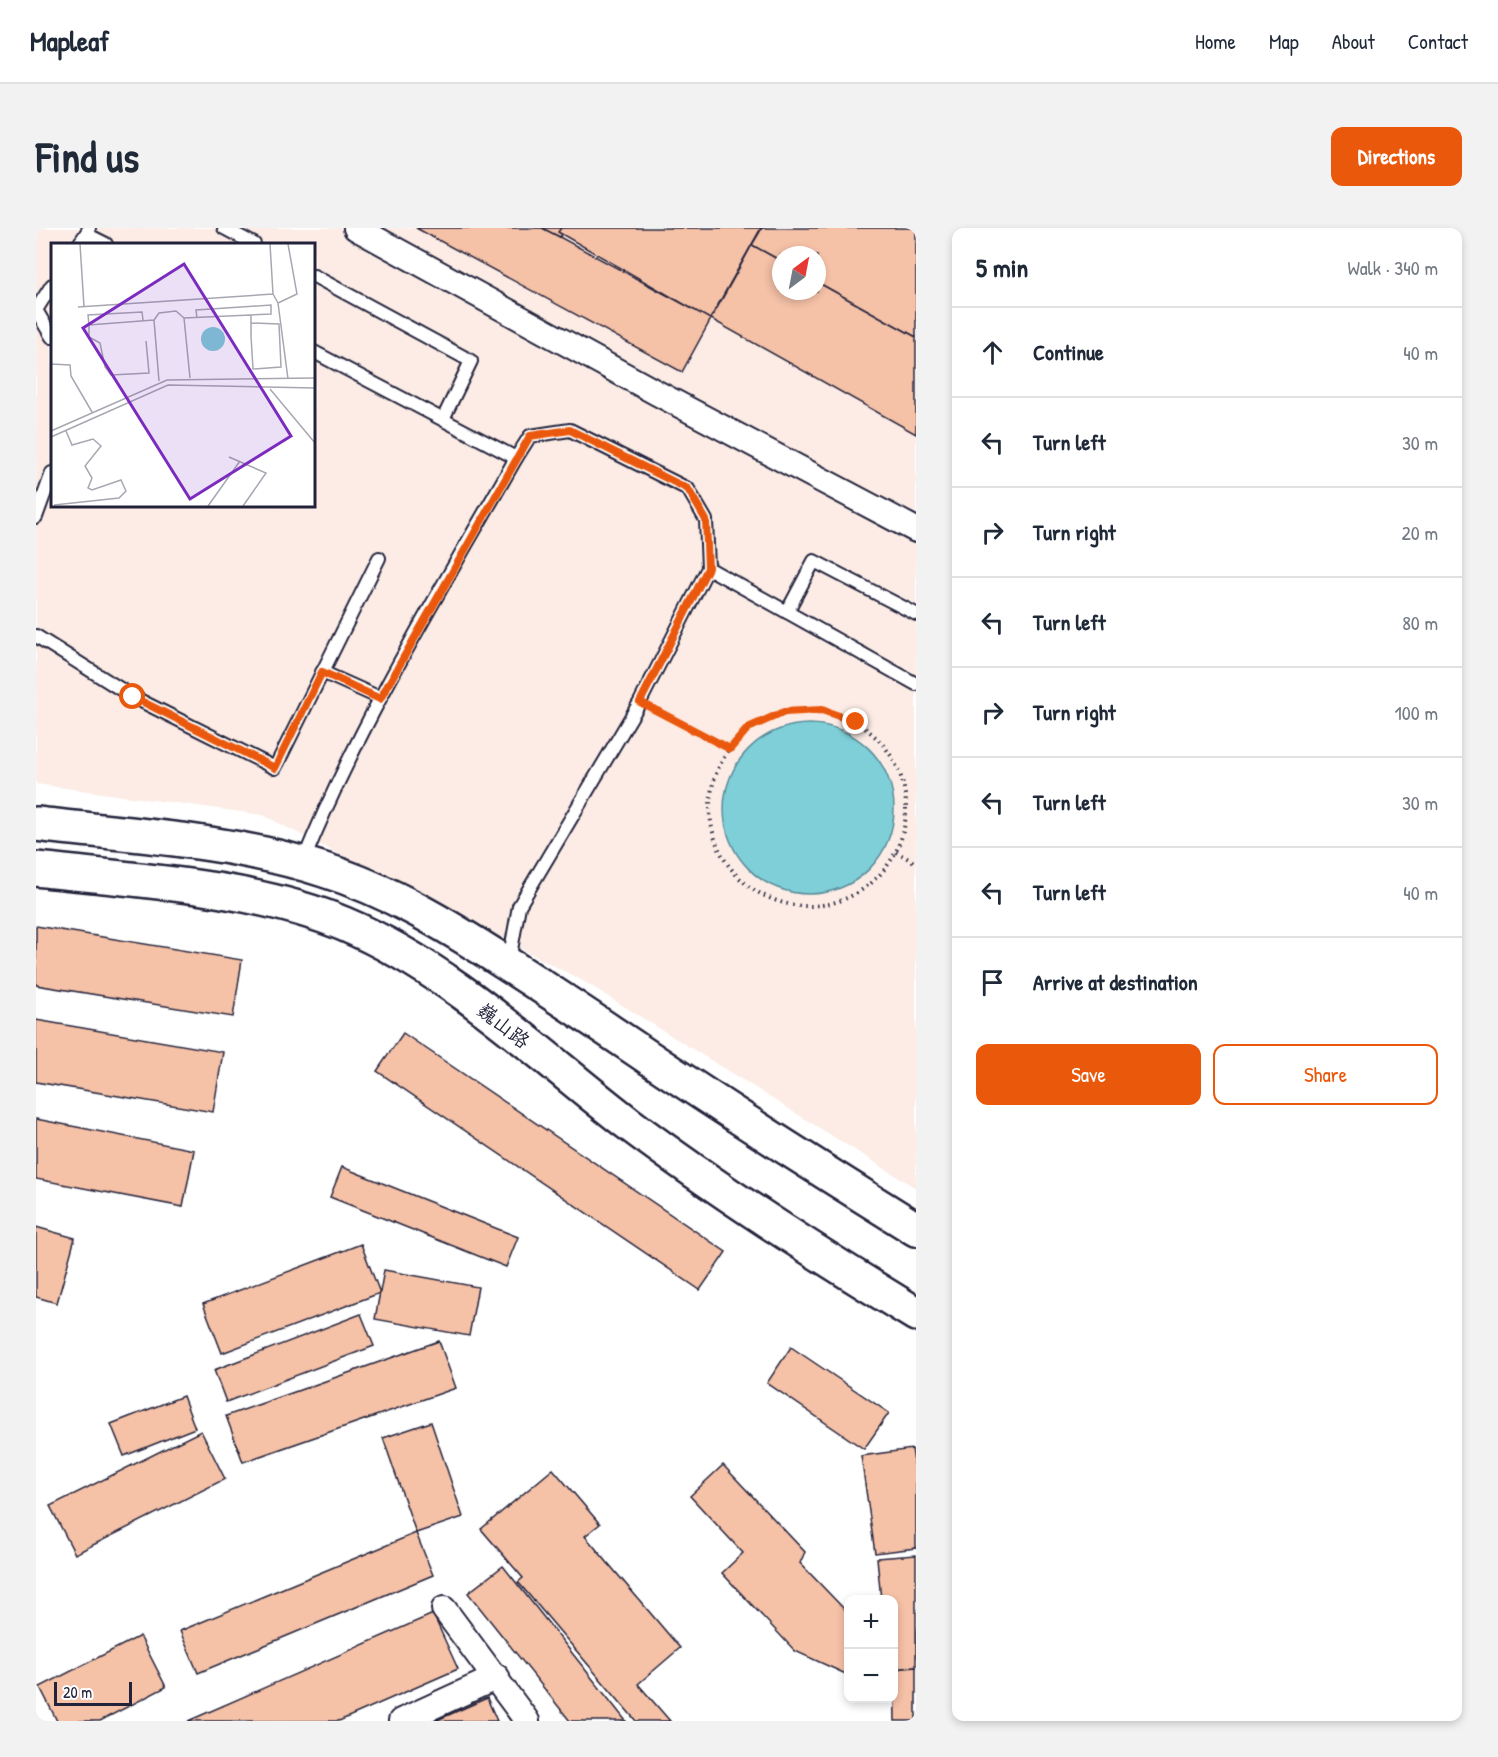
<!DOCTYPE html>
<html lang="en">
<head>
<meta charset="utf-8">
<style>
  body { margin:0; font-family:"Patrick Hand","LXGW WenKai TC",sans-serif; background:#f2f2f3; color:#1f2937 }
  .controls { position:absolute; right:18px; bottom:18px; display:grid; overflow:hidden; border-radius:12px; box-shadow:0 3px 9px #0003 }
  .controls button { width:54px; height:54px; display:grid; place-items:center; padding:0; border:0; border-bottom:2px solid #e0e1e3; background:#fff; color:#1f2937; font:30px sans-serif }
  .compass { position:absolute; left:736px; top:18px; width:54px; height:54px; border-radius:50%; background:#fff; box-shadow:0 3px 9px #0003; rotate:32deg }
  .scale { position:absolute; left:18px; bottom:15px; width:78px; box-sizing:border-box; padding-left:6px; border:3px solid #22223b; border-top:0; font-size:16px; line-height:21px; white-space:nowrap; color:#22223b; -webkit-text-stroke:4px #fff; paint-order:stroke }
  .stop { position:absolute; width:18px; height:18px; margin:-14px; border:4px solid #ea580c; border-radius:50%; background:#fff }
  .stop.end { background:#ea580c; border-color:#fff; box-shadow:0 2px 6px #0008 }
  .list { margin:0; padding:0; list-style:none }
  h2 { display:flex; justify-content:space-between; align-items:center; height:78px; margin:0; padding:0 24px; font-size:26px }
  h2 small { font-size:20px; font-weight:400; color:#747a83 }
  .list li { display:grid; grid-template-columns:39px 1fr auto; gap:18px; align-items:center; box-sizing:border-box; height:90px; padding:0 24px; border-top:2px solid #e0e1e3 }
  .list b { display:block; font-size:22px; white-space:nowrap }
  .list em { font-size:20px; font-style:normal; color:#747a83 }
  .actions { display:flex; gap:12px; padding:18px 24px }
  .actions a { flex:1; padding:14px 0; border:2px solid #ea580c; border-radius:12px; text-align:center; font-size:21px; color:#ea580c }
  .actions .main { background:#ea580c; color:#fff }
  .icon { flex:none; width:33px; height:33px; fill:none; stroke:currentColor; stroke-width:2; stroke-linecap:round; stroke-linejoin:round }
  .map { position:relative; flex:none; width:880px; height:1493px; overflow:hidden; border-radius:12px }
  header { display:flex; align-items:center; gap:36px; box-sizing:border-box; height:84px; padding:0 30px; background:#fff; border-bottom:2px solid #e0e1e3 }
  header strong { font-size:28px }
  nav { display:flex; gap:33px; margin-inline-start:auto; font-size:21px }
  .intro { display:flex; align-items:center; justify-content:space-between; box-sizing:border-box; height:144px; padding:0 36px }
  h1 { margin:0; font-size:42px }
  .button { padding:15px 27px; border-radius:12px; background:#ea580c; color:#fff; font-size:21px; font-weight:700 }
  main { display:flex; gap:36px; padding:0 36px }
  aside { flex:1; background:#fff; border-radius:12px; box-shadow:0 3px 9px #0003 }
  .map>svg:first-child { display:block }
  .built { fill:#fcece5; fill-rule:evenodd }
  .water { fill:#7ecfd7; stroke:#598a99; stroke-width:1.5 }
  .building { fill:#f5c1a7; stroke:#22223b; stroke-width:1.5 }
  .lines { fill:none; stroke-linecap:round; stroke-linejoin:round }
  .service-casing { stroke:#22223b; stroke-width:16 }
  .minor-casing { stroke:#22223b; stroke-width:28 }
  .trunk-casing { stroke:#22223b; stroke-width:38 }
  .path { stroke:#22223b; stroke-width:4; stroke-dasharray:1.5 4.5; stroke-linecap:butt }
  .service { stroke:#fff; stroke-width:12 }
  .minor { stroke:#fff; stroke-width:24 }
  .trunk { stroke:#fff; stroke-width:33 }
  .route { stroke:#ea580c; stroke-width:8 }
  .labels { text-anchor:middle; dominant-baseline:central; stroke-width:4.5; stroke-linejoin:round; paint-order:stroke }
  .street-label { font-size:20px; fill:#22223b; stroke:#fff }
  .inset-road { fill:none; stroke:#a7a7b1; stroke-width:1.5 }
  .view { fill:#7b2cbf; fill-opacity:0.15; stroke:#7b2cbf; stroke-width:3 }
  .inset-edge { fill:none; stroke:#22223b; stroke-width:3 }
</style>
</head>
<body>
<header>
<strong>Mapleaf</strong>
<nav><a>Home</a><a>Map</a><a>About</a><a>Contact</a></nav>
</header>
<div class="intro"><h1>Find us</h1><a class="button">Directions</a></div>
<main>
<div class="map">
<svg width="880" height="1493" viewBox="0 0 880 1493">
  <rect width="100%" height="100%" fill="#fff"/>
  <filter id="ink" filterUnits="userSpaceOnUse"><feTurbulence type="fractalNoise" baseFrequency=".0167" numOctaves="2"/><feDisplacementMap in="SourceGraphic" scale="12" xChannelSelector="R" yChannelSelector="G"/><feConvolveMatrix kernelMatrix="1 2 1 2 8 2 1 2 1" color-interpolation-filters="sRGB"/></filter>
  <g filter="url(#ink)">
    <!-- built -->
    <path class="built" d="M0 0H880V960L547 753 227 587 0 556ZM16 16H278V278H16ZM745 27H781V63H745Z"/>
    <!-- water -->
    <circle class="water" cx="773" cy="581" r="85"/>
    <!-- building -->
    <g class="building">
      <path d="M380 0H507L675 91 646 144Z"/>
      <path d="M506 0H529L524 9Z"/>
      <path d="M525 0H725L674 91 522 4Z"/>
      <path d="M726 0H880V109L781 54V27H745V33L716 17Z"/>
      <path d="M716 17 745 33V63H781V54L880 109V206L675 91Z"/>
      <path d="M0 698 206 732 197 789 0 757Z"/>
      <path d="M0 792 187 824 177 884 0 854Z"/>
      <path d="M367 805 690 1024 664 1062 341 843Z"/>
      <path d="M0 891 158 922 147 979 0 951Z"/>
      <path d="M306 939 482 1009 470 1039 294 969Z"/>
      <path d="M0 999 39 1010 21 1075 0 1069Z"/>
      <path d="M325 1016 344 1065 186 1125 167 1076Z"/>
      <path d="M348 1042 442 1059 433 1108 339 1091Z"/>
      <path d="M325 1086 338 1118 190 1174 178 1142Z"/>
      <path d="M403 1113 420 1160 207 1234 190 1188Z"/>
      <path d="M755 1119 853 1185 828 1221 731 1155Z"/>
      <path d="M147 1168 159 1200 88 1228 75 1196Z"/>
      <path d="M395 1194 427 1289 380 1305 347 1210Z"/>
      <path d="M165 1203 189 1251 39 1326 14 1278Z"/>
      <path d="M876 1221 880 1247V1320L839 1325 825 1228Z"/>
      <path d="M687 1237 769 1324 764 1335 812 1385V1447L759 1423 686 1345 707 1325 654 1268Z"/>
      <path d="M517 1241 564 1296 549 1308 644 1420 602 1456 634 1493H600L482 1354 487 1350 445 1301Z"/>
      <path d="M380 1305 397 1347 162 1445 144 1403Z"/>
      <path d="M880 1327V1439L858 1441V1372H845L841 1330Z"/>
      <path d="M467 1338 590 1493H534L432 1365Z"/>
      <path d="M397 1386 422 1441 303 1493H152Z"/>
      <path d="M104 1408 130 1459 64 1493H21L4 1459Z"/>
      <path d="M880 1439V1493H859L858 1441Z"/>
      <path d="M451 1470 461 1493H399Z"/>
    </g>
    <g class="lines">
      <defs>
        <g id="service">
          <path d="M53 0 50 6 70 16"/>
          <path d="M188 0 218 16"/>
          <path d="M43 16 50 6"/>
          <path d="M278 48 435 133 407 191"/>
          <path d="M16 57 0 82 16 109"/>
          <path d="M278 124 480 230"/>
          <path d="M0 289 16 245"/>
          <path d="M672 340 880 456"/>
          <path d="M751 384 778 333 880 386"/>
          <path d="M0 408 97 469 239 540 343 330"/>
          <path d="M286 444 344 470"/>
          <path d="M267 634C324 493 405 362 480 230L494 208 534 202 652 261 670 292 672 340 604 474 483 678 473 733"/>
        </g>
        <g id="minor">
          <path d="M320 0 621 165 880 302"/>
          <path d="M408 1381 491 1493"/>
          <path d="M365 1493 461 1449"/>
        </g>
        <g id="trunk">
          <path d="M0 596C96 607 196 612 288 642 353 662 412 698 468 734 512 762 554 790 597 819 690 882 785 942 880 1001"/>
          <path d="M0 641C98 652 217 658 308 696 415 741 502 826 593 896 685 965 782 1026 880 1086"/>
        </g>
      </defs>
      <!-- service casing -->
      <use href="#service" class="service-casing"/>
      <!-- minor casing -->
      <use href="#minor" class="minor-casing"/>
      <!-- trunk casing -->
      <use href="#trunk" class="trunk-casing"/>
      <!-- path -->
      <g class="path">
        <path d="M620 482 694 521"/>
        <circle cx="772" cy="580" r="98"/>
        <path d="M860 624 880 635"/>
      </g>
      <!-- service -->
      <use href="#service" class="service"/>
      <!-- minor -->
      <use href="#minor" class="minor"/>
      <!-- trunk -->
      <use href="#trunk" class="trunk"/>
    </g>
  </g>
  <g class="lines" filter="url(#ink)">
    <!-- route -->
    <path class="route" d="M97 469 239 540 286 444 344 471 494 208 534 202 652 261 670 292 672 340 604 474 694 521 712 500 748 484 786 482 820 494"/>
  </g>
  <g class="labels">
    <!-- street labels -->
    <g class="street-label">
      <text transform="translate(468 797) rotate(38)">巍山路</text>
    </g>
  </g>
  <!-- overview -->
  <g transform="translate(15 15)">
    <rect width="264" height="264" fill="#fff"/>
    <path d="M150 96a12 12 0 1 1 24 0a12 12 0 1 1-24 0Z" fill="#7ecfd7"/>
    <path class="inset-road" d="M29 1 33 64M219 1 222 51M27 64 222 51 227 60M200 72V93L202 126 230 124 228 81 200 80M133 75 220 71V62L145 67 146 75M92 77 91 69 37 72 38 82 103 77M38 82V94L49 100 54 124 60 132 98 130 95 98M0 121 19 122 20 133 41 169M237 136 227 60 246 51 237 1M108 138 103 77 108 70 125 68 133 75 139 135M219 146 264 200M0 188 116 137 264 135M0 194 117 142 264 145M178 214 215 230 192 263M3 262 68 255 75 248 70 237 41 247 37 245 41 235 34 223 50 203 42 196 21 202 15 188M157 263 189 218"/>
    <path class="view" d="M133 21 240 193 139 256 32 85Z"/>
    <rect width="264" height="264" class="inset-edge"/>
  </g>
</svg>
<div class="controls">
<button>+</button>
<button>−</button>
</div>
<svg class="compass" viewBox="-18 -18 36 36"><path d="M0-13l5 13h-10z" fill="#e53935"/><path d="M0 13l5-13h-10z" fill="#747a83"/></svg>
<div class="scale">20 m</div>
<div class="stop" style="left:97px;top:469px"></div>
<div class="stop end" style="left:820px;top:494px"></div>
</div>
<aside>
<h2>5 min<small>Walk · 340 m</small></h2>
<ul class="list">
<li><svg class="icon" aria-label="ahead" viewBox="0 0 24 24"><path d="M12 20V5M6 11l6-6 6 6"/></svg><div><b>Continue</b></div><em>40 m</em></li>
<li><svg class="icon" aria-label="left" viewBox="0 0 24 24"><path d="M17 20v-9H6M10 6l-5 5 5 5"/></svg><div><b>Turn left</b></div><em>30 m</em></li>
<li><svg class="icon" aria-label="right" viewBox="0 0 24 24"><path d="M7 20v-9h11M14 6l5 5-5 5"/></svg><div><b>Turn right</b></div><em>20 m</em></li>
<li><svg class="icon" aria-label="left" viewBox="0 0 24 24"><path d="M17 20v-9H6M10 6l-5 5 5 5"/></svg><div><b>Turn left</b></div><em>80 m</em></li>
<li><svg class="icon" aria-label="right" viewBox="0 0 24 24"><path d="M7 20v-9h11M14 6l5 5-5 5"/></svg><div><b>Turn right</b></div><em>100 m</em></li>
<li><svg class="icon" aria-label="left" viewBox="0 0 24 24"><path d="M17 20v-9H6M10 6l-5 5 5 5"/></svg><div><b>Turn left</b></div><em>30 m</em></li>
<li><svg class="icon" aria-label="left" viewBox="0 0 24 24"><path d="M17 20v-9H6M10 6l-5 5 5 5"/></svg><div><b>Turn left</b></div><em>40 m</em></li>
<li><svg class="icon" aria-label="arrive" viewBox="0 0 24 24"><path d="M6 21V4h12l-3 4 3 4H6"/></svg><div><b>Arrive at destination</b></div></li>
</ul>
<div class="actions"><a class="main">Save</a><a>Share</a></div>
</aside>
</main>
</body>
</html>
